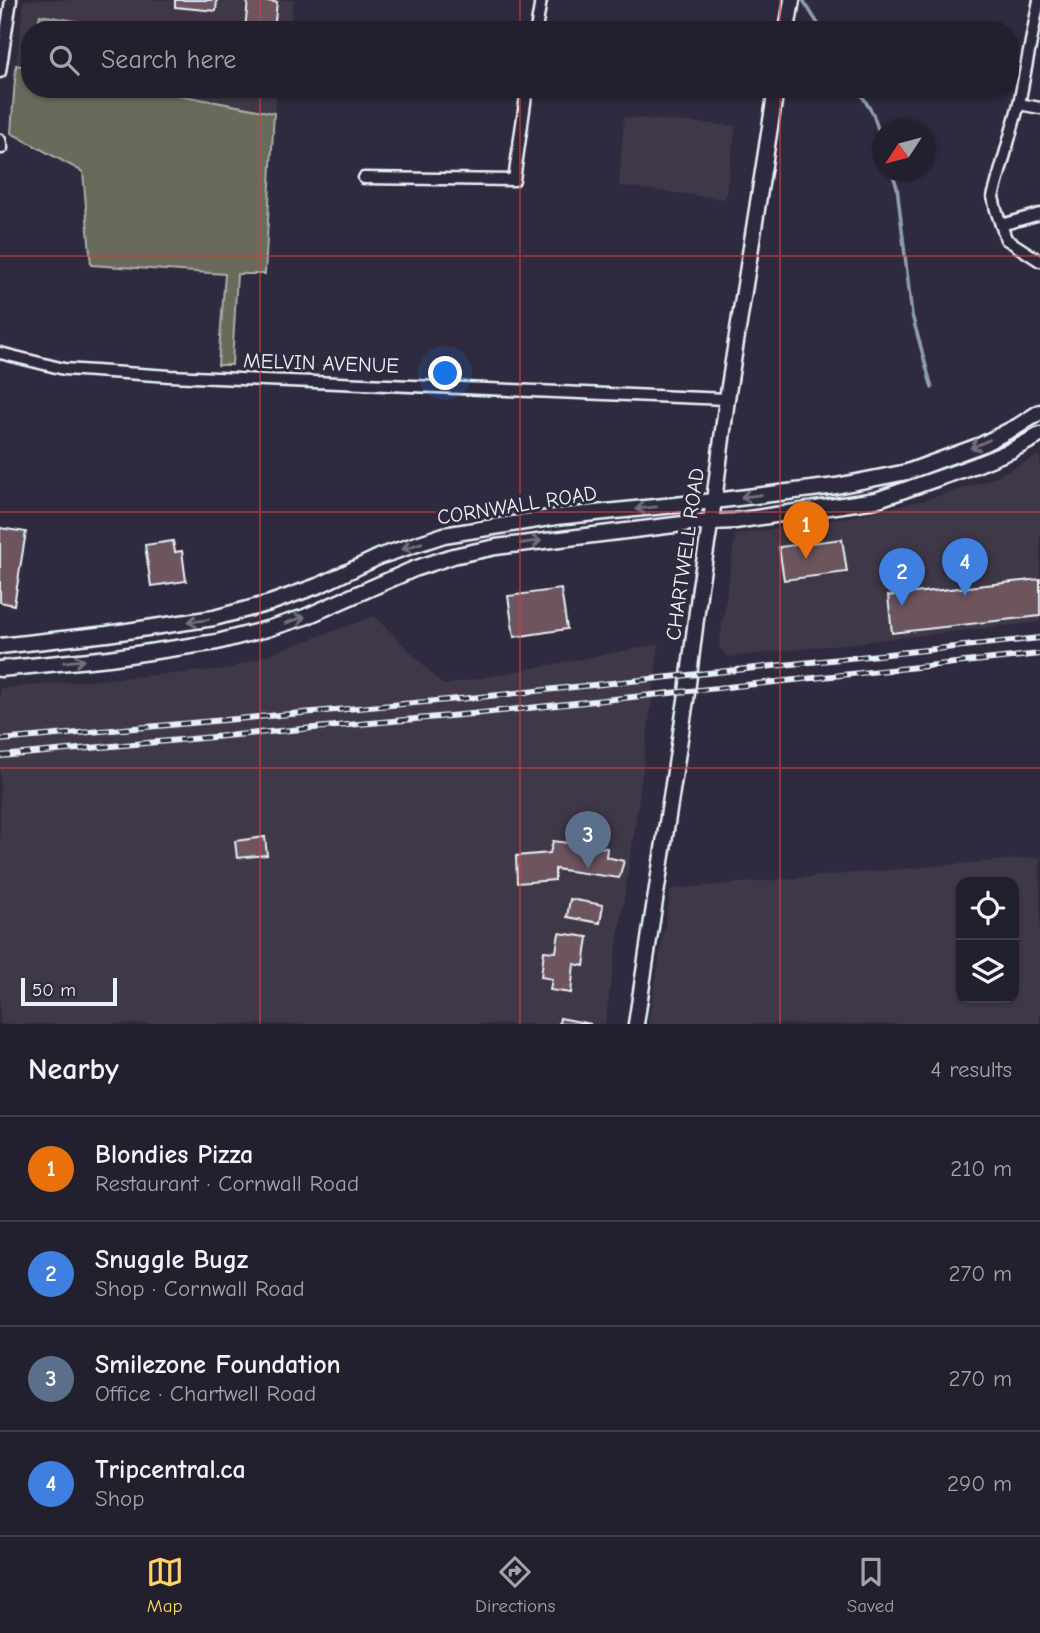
<!DOCTYPE html>
<html lang="en">
<head>
<meta charset="utf-8">
<style>
  body { margin:0; font-family:"Comic Neue",sans-serif; background:#2f2d3a; color:#f1f3f6 }
  .controls { position:absolute; right:21px; bottom:21px; display:grid; overflow:hidden; border-radius:14px; box-shadow:0 2px 5px #0004 }
  .controls button { width:63px; height:63px; display:grid; place-items:center; padding:0; border:0; border-bottom:2px solid #403e4a; background:#23202e; color:#f1f3f6; font:35px sans-serif }
  .compass { position:absolute; left:872px; top:119px; width:63px; height:63px; border-radius:50%; background:#23202e; box-shadow:0 2px 5px #0004; rotate:234deg }
  .scale { position:absolute; left:21px; bottom:18px; width:96px; box-sizing:border-box; padding-left:7px; border:4px solid #e8f1f8; border-top:0; font-size:19px; line-height:24px; white-space:nowrap; color:#e8f1f8; -webkit-text-stroke:5px #2f2a3d; paint-order:stroke }
  .you { position:absolute; left:446px; top:374px; width:24px; height:24px; margin:-18px; border:5px solid #fff; border-radius:50%; background:#1a73e8; box-shadow:0 0 0 10px #1a73e833 }
  .badge { display:grid; place-items:center; width:46px; height:46px; border-radius:50%; background:#ffd166; color:#fff; font-size:23px; font-weight:700 }
  .pin { position:absolute; translate:-50% -58px; filter:drop-shadow(0 2px 4px #0008) }
  .pin::after { content:''; position:absolute; top:37px; width:24px; height:21px; background:inherit; clip-path:polygon(0 0,100% 0,50% 100%) }
  .list { margin:0; padding:0; list-style:none }
  h2 { display:flex; justify-content:space-between; align-items:center; height:91px; margin:0; padding:0 28px; font-size:30px }
  h2 small { font-size:23px; font-weight:400; color:#a3a3aa }
  .list li { display:grid; grid-template-columns:46px 1fr auto; gap:21px; align-items:center; box-sizing:border-box; height:105px; padding:0 28px; border-top:2px solid #403e4a }
  .list b { display:block; font-size:26px; white-space:nowrap }
  .list p { margin:0; font-size:23px; white-space:nowrap; color:#a3a3aa }
  .list em { font-size:23px; font-style:normal; color:#a3a3aa }
  .icon { flex:none; width:38px; height:38px; fill:none; stroke:currentColor; stroke-width:2; stroke-linecap:round; stroke-linejoin:round }
  .map { position:relative; flex:none; width:1040px; height:1024px; overflow:hidden }
  .search { position:absolute; background:#23202e; box-shadow:0 2px 5px #0004; left:21px; right:21px; top:21px; height:77px; display:flex; align-items:center; gap:18px; box-sizing:border-box; padding:0 24px; border-radius:28px; color:#a3a3aa; font-size:26px }
  .sheet { height:511px; background:#23202e }
  nav { display:flex; justify-content:space-around; align-items:center; box-sizing:border-box; height:98px; border-top:2px solid #403e4a; background:#23202e; font-size:19px; color:#a3a3aa }
  nav a { display:grid; justify-items:center; gap:4px }
  nav .on { color:#ffd166 }
  .map>svg:first-child { display:block }
  .built { fill:#413747; fill-rule:evenodd }
  .green { fill:#696a5b; stroke:#a8aeaa; stroke-width:2 }
  .lines { fill:none; stroke-linecap:round; stroke-linejoin:round }
  .stream { stroke:#8d9fae; stroke-width:3.5 }
  .building { fill:#6c545e; stroke:#e8f1f8; stroke-width:2 }
  .street-casing { stroke:#e8f1f8; stroke-width:15 }
  .secondary-casing { stroke:#e8f1f8; stroke-width:19 }
  .street { stroke:#2f2a3d; stroke-width:10 }
  .secondary { stroke:#2f2a3d; stroke-width:14 }
  .rail-casing { stroke:#e8f1f8; stroke-width:6 }
  .rail { stroke:#2f2a3d; stroke-width:3.5; stroke-dasharray:10; stroke-linecap:butt }
  .oneway { stroke:#70707e }
  .grid { fill:none; stroke:#d83c3d; stroke-width:2; stroke-opacity:0.55 }
  .labels { text-anchor:middle; dominant-baseline:central; stroke-width:6; stroke-linejoin:round; paint-order:stroke }
  .street-label { font-size:21px; fill:#e8f1f8; stroke:#2f2a3d }
</style>
</head>
<body>
<div class="map">
<svg width="1040" height="1024" viewBox="0 0 1040 1024">
  <rect width="100%" height="100%" fill="#2f2a3d"/>
  <filter id="ink" filterUnits="userSpaceOnUse"><feTurbulence type="fractalNoise" baseFrequency=".0143" numOctaves="2"/><feDisplacementMap in="SourceGraphic" scale="14" xChannelSelector="R" yChannelSelector="G"/><feConvolveMatrix kernelMatrix="1 2 1 2 8 2 1 2 1" color-interpolation-filters="sRGB"/></filter>
  <g filter="url(#ink)">
    <!-- built -->
    <g class="built">
      <path d="M24 0H294L289 30H30V68L16 65Z"/>
      <path d="M147 89H278L274 113Z"/>
      <path d="M624 117 736 126 725 199 619 186Z"/>
      <path d="M1040 455V622L729 657 719 648 735 535 853 516 922 501 986 481Z"/>
      <path d="M375 616 443 685 659 644 637 813 605 1024H0V688L228 669Z"/>
      <path d="M1040 857V1024H648L671 889ZM961 882H1014V998H961Z"/>
    </g>
    <!-- green -->
    <g class="green">
      <path d="M40 15 128 30H37Z"/>
      <path d="M16 65 30 68V89H147L274 113 265 274H237L232 365H218L225 274 91 265 83 172 11 133Z"/>
    </g>
    <g class="lines">
      <!-- stream -->
      <g class="stream">
        <path d="M803 0 822 30"/>
        <path d="M858 89 873 114 883 144"/>
        <path d="M892 172 897 187 912 315 932 388"/>
      </g>
    </g>
    <!-- building -->
    <g class="building">
      <path d="M175 0H217L216 11 175 7Z"/>
      <path d="M248 0 277 2 274 30H245Z"/>
      <path d="M0 528 26 532 14 605 0 602Z"/>
      <path d="M842 539 847 572 784 580 779 547Z"/>
      <path d="M173 541 175 552 182 551 186 581 151 586 145 545Z"/>
      <path d="M1040 579V616L892 633 888 596Z"/>
      <path d="M561 589 567 629 514 637 508 596Z"/>
      <path d="M265 837 267 855 237 858 235 841Z"/>
      <path d="M553 841 607 848 606 857 624 861 619 878 555 869V880L517 883 516 856 550 853Z"/>
      <path d="M570 899 603 905 600 923 567 917Z"/>
      <path d="M559 933 588 937 584 966 574 964 571 993 550 990 552 979 541 977 544 951 556 952Z"/>
      <path d="M560 1018 591 1024H559Z"/>
    </g>
    <g class="lines">
      <defs>
        <g id="street">
          <path d="M1039 0 1019 104 993 197 996 210 1006 239 1040 261"/>
          <path d="M536 30 541 0"/>
          <path d="M0 72 11 0"/>
          <path d="M1019 104 1040 108"/>
          <path d="M0 140 2 148"/>
          <path d="M364 178 514 180 527 89"/>
          <path d="M1001 225 1040 214"/>
          <path d="M0 353 64 369 170 376 727 399"/>
        </g>
        <g id="secondary">
          <path d="M787 30 792 0"/>
          <path d="M0 646 107 634 214 618 270 603 320 585 381 556 444 535 556 517 714 501 836 486 907 472 981 445 1018 426 1040 412"/>
          <path d="M0 669 109 658 217 642 267 629 305 617 414 569 453 556 496 547 691 523 735 521 876 500 976 465 1010 451 1040 435"/>
          <path d="M636 1024 686 700 700 587 714 501 727 399 776 89"/>
        </g>
      </defs>
      <!-- street casing -->
      <use href="#street" class="street-casing"/>
      <!-- secondary casing -->
      <use href="#secondary" class="secondary-casing"/>
      <!-- street -->
      <use href="#street" class="street"/>
      <!-- secondary -->
      <use href="#secondary" class="secondary"/>
      <defs>
        <g id="rail">
          <path d="M0 740 470 698 1040 638"/>
          <path d="M0 756 472 714 1040 654"/>
        </g>
      </defs>
      <!-- rail casing -->
      <use href="#rail" class="rail-casing"/>
      <!-- rail -->
      <use href="#rail" class="rail"/>
    </g>
    <!-- one-way arrows -->
    <defs><path id="oneway-shaft" d="M-6 0H5M1.5-3L5.5 0L1.5 3" fill="none" stroke-width="1.6" stroke-linecap="round" stroke-linejoin="round" transform="scale(1.75)"/></defs>
    <g class="oneway">
      <use href="#oneway-shaft" transform="translate(980 444) rotate(156)"/>
      <use href="#oneway-shaft" transform="translate(751 496) rotate(173)"/>
      <use href="#oneway-shaft" transform="translate(646 508) rotate(174)"/>
      <use href="#oneway-shaft" transform="translate(531 542) rotate(-7)"/>
      <use href="#oneway-shaft" transform="translate(412 546) rotate(161)"/>
      <use href="#oneway-shaft" transform="translate(295 620) rotate(-19)"/>
      <use href="#oneway-shaft" transform="translate(198 621) rotate(172)"/>
      <use href="#oneway-shaft" transform="translate(74 661) rotate(-6)"/>
    </g>
  </g>
  <!-- grid -->
  <path class="grid" d="M260 0V30M520 0V30M780 0V30M260 89V1024M520 89V1024M780 89V1024M0 256H1040M0 512H1040M0 768H1040"/>
  <g class="labels">
    <!-- street labels -->
    <g class="street-label">
      <text transform="translate(321 363) rotate(2)">MELVIN AVENUE</text>
      <text transform="translate(517 505) rotate(-9)">CORNWALL ROAD</text>
      <text transform="translate(685 554) rotate(-82)">CHARTWELL ROAD</text>
    </g>
  </g>
</svg>
<div class="controls">
<button><svg class="icon" aria-label="locate" viewBox="0 0 24 24"><circle cx="12" cy="12" r="6"/><path d="M12 2v4M12 18v4M2 12h4M18 12h4"/></svg></button>
<button><svg class="icon" aria-label="layers" viewBox="0 0 24 24"><path d="M12 4l9 5-9 5-9-5zM3 14l9 5 9-5"/></svg></button>
</div>
<svg class="compass" viewBox="-18 -18 36 36"><path d="M0-13l5 13h-10z" fill="#e53935"/><path d="M0 13l5-13h-10z" fill="#a3a3aa"/></svg>
<div class="scale">50 m</div>
<div class="you"></div>
<div class="pin badge" style="left:806px;top:559px;background:#e8710a">1</div>
<div class="pin badge" style="left:902px;top:606px;background:#3f7fe0">2</div>
<div class="pin badge" style="left:588px;top:869px;background:#5c6f8a">3</div>
<div class="pin badge" style="left:965px;top:596px;background:#3f7fe0">4</div>
<div class="search"><svg class="icon" aria-label="search" viewBox="0 0 24 24"><circle cx="10" cy="10" r="6"/><path d="M15 15l6 6"/></svg>Search here</div>
</div>
<section class="sheet">
<h2>Nearby<small>4 results</small></h2>
<ul class="list">
<li><span class="badge" style="background:#e8710a">1</span><div><b>Blondies Pizza</b><p>Restaurant · Cornwall Road</p></div><em>210 m</em></li>
<li><span class="badge" style="background:#3f7fe0">2</span><div><b>Snuggle Bugz</b><p>Shop · Cornwall Road</p></div><em>270 m</em></li>
<li><span class="badge" style="background:#5c6f8a">3</span><div><b>Smilezone Foundation</b><p>Office · Chartwell Road</p></div><em>270 m</em></li>
<li><span class="badge" style="background:#3f7fe0">4</span><div><b>Tripcentral.ca</b><p>Shop</p></div><em>290 m</em></li>
</ul>
</section>
<nav>
<a class="on"><svg class="icon" aria-label="map" viewBox="0 0 24 24"><path d="M3 6l6-2 6 2 6-2v14l-6 2-6-2-6 2zM9 4v14M15 6v14"/></svg>Map</a>
<a><svg class="icon" aria-label="directions" viewBox="0 0 24 24"><path d="M12 3l9 9-9 9-9-9zM9 14v-3h6M13 9l2 2-2 2"/></svg>Directions</a>
<a><svg class="icon" aria-label="saved" viewBox="0 0 24 24"><path d="M7 4h10v16l-5-4-5 4z"/></svg>Saved</a>
</nav>
</body>
</html>
